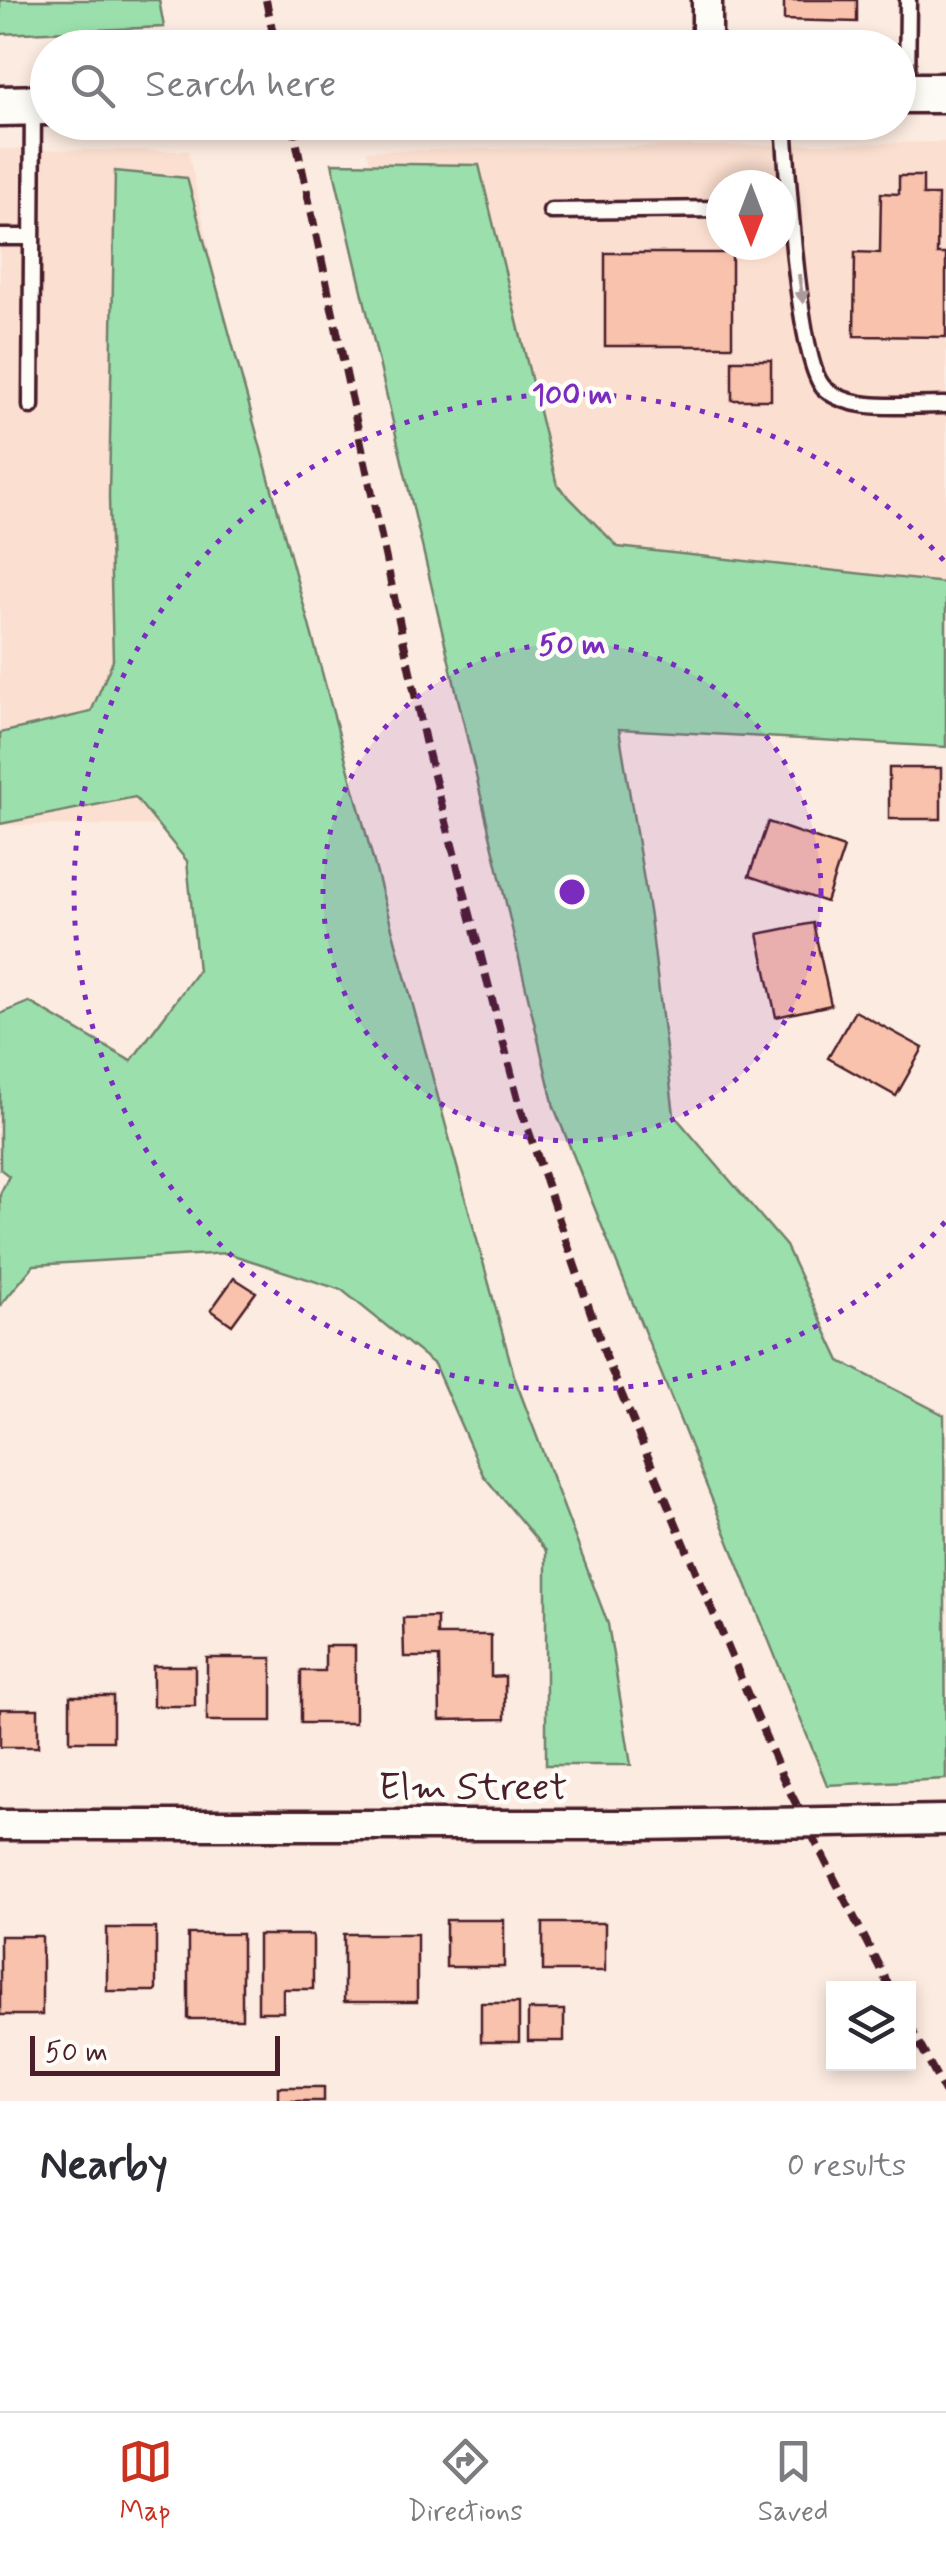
<!DOCTYPE html>
<html lang="en">
<head>
<meta charset="utf-8">
<style>
  body { margin:0; font-family:Mynerve,sans-serif; background:#f7f7f7; color:#2b2b33 }
  .controls { position:absolute; right:30px; bottom:30px; display:grid; overflow:hidden; border-radius:0px; box-shadow:0 5px 15px #0003 }
  .controls button { width:90px; height:90px; display:grid; place-items:center; padding:0; border:0; border-bottom:2px solid #e1e1e2; background:#fff; color:#2b2b33; font:50px sans-serif }
  .compass { position:absolute; left:706px; top:170px; width:90px; height:90px; border-radius:50%; background:#fff; box-shadow:0 5px 15px #0003; rotate:180deg }
  .scale { position:absolute; left:30px; bottom:25px; width:250px; box-sizing:border-box; padding-left:10px; border:5px solid #4a1f2b; border-top:0; font-size:28px; line-height:35px; white-space:nowrap; color:#4a1f2b; -webkit-text-stroke:8px #fdfcf7; paint-order:stroke }
  .list { margin:0; padding:0; list-style:none }
  h2 { display:flex; justify-content:space-between; align-items:center; height:130px; margin:0; padding:0 40px; font-size:42px }
  h2 small { font-size:32px; font-weight:400; color:#7c7c81 }
  .icon { flex:none; width:55px; height:55px; fill:none; stroke:currentColor; stroke-width:2; stroke-linecap:round; stroke-linejoin:round }
  .map { position:relative; flex:none; width:946px; height:2101px; overflow:hidden }
  .search { position:absolute; background:#fff; box-shadow:0 5px 15px #0003; left:30px; right:30px; top:30px; height:110px; display:flex; align-items:center; gap:25px; box-sizing:border-box; padding:0 35px; border-radius:55px; color:#7c7c81; font-size:38px }
  .sheet { height:310px; background:#fff }
  nav { display:flex; justify-content:space-around; align-items:center; box-sizing:border-box; height:140px; border-top:2px solid #e1e1e2; background:#fff; font-size:28px; color:#7c7c81 }
  nav a { display:grid; justify-items:center; gap:5px }
  nav .on { color:#c8321e }
  .map>svg:first-child { display:block }
  .built { fill:#fbdfd0; fill-rule:evenodd }
  .green { fill:#9be0ac; stroke:#72806c; stroke-width:2.5 }
  .building { fill:#f8c2ac; stroke:#4a1f2b; stroke-width:2.5 }
  .lines { fill:none; stroke-linecap:round; stroke-linejoin:round }
  .lane-casing { stroke:#4a1f2b; stroke-width:21 }
  .street-casing { stroke:#4a1f2b; stroke-width:35 }
  .secondary-casing { stroke:#4a1f2b; stroke-width:45 }
  .lane { stroke:#fdfcf7; stroke-width:14 }
  .street { stroke:#fdfcf7; stroke-width:28 }
  .secondary { stroke:#fdfcf7; stroke-width:38 }
  .rail { stroke:#4a1f2b; stroke-width:8; stroke-dasharray:15 8; stroke-linecap:butt }
  .street-bridge-casing { stroke:#4a1f2b; stroke-width:35; stroke-linecap:butt }
  .street-bridge { stroke:#fdfcf7; stroke-width:28 }
  .oneway { fill:#ac999b }
  .ring { fill:none; stroke:#7b2cbf; stroke-width:5; stroke-dasharray:5 10 }
  .labels { text-anchor:middle; dominant-baseline:central; stroke-width:9; stroke-linejoin:round; paint-order:stroke }
  .street-label { font-size:38px; fill:#4a1f2b; stroke:#fdfcf7 }
  .centre { fill:#7b2cbf; stroke:#fdfcf7; stroke-width:5 }
  .ring-label { font-size:30px; text-anchor:middle; font-weight:bold; fill:#7b2cbf; stroke:#fdfcf7; stroke-width:9; stroke-linejoin:round; paint-order:stroke }
</style>
</head>
<body>
<div class="map">
<svg width="946" height="2101" viewBox="0 0 946 2101">
  <rect width="100%" height="100%" fill="#fcebe0"/>
  <filter id="ink" filterUnits="userSpaceOnUse"><feTurbulence type="fractalNoise" baseFrequency=".01" numOctaves="2"/><feDisplacementMap in="SourceGraphic" scale="20" xChannelSelector="R" yChannelSelector="G"/><feConvolveMatrix kernelMatrix="1 2 1 2 8 2 1 2 1" color-interpolation-filters="sRGB"/></filter>
  <g filter="url(#ink)">
    <!-- built -->
    <g class="built">
      <path d="M946 142V621L503 622 367 151ZM721 185H781V245H721Z"/>
      <path d="M0 149 188 151 334 826 0 825Z"/>
    </g>
    <!-- green -->
    <g class="green">
      <path d="M0 0H159L164 27 0 34Z"/>
      <path d="M332 163 479 165 557 485 618 547 946 583V747L619 729 650 917 674 1115 786 1246 840 1361 944 1415 946 1779 827 1785 554 1107Z"/>
      <path d="M115 171 187 178 515 1379 608 1624 631 1765H546V1551L483 1475 434 1364 342 1290 227 1253 34 1265 0 1306V1194L9 1176 0 1169V1014L29 1002 131 1061 198 971 187 861 135 797 0 824V733L91 712 113 660 109 497Z"/>
    </g>
    <!-- building -->
    <g class="building">
      <path d="M784 0H857V22L784 20Z"/>
      <path d="M899 176H923V195H938L937 254H946V337L854 336 855 252 880 253 881 193 899 194Z"/>
      <rect x="605" y="253" width="127" height="93"/>
      <rect x="732" y="360" width="39" height="40"/>
      <rect x="889" y="768" width="52" height="51"/>
      <path d="M768 822 844 848 826 902 749 876Z"/>
      <path d="M813 923 831 1005 776 1017 758 934Z"/>
      <path d="M855 1011 923 1048 896 1096 828 1058Z"/>
      <path d="M234 1278 256 1292 232 1325 211 1310Z"/>
      <path d="M437 1617V1635H491V1677L505 1676V1719L440 1720 439 1657H404L403 1618Z"/>
      <path d="M325 1646H355V1723H301V1671H325Z"/>
      <rect x="207" y="1658" width="65" height="63"/>
      <rect x="153" y="1666" width="42" height="40"/>
      <rect x="70" y="1696" width="43" height="45"/>
      <rect x="0" y="1709" width="38" height="38"/>
      <rect x="446" y="1920" width="58" height="47"/>
      <rect x="543" y="1923" width="62" height="48"/>
      <rect x="107" y="1928" width="49" height="63"/>
      <rect x="188" y="1934" width="54" height="85"/>
      <rect x="344" y="1934" width="73" height="68"/>
      <path d="M258 1935H313V1989H283V2012H258Z"/>
      <rect x="0" y="1936" width="42" height="79"/>
      <rect x="481" y="2003" width="38" height="39"/>
      <rect x="528" y="2010" width="36" height="31"/>
      <rect x="278" y="2087" width="46" height="14"/>
    </g>
    <g class="lines">
      <defs>
        <g id="lane">
          <path d="M907 89 908 0"/>
          <path d="M784 122C787 166 798 366 825 389 855 414 910 404 946 405"/>
          <path d="M551 211 721 209"/>
          <path d="M0 237H31"/>
          <path d="M31 406 33 106"/>
        </g>
        <g id="street">
          <path d="M707 48V0"/>
          <path d="M0 1825H639"/>
        </g>
        <g id="secondary">
          <path d="M898 93H946"/>
          <path d="M0 106 48 105"/>
        </g>
      </defs>
      <!-- lane casing -->
      <use href="#lane" class="lane-casing"/>
      <!-- street casing -->
      <use href="#street" class="street-casing"/>
      <!-- secondary casing -->
      <use href="#secondary" class="secondary-casing"/>
      <!-- lane -->
      <use href="#lane" class="lane"/>
      <!-- street -->
      <use href="#street" class="street"/>
      <!-- secondary -->
      <use href="#secondary" class="secondary"/>
      <!-- rail -->
      <g class="rail">
        <path d="M266 0 276 48"/>
        <path d="M292 122 425 741 519 1103 606 1357 782 1776 890 1988"/>
        <path d="M908 2023 946 2094"/>
      </g>
      <defs>
        <path id="street-bridge" d="M639 1825 946 1820"/>
      </defs>
      <!-- street-bridge casing -->
      <use href="#street-bridge" class="street-bridge-casing"/>
      <!-- street-bridge -->
      <use href="#street-bridge" class="street-bridge"/>
    </g>
    <!-- one-way arrows -->
    <defs><path id="oneway-solid" d="M-6-.8H1V-3.2L6.5 0L1 3.2V.8H-6Z" transform="scale(2.5)"/></defs>
    <use class="oneway" href="#oneway-solid" transform="translate(801 289) rotate(82)"/>
  </g>
  <!-- distance rings -->
  <circle cx="572" cy="892" r="249" fill="#7b2cbf" fill-opacity=".12"/>
  <g class="ring">
    <circle cx="572" cy="892" r="249"/>
    <path d="M945 1222A498 498 0 1 1 945 562"/>
  </g>
  <g class="labels">
    <!-- street labels -->
    <g class="street-label">
      <text x="473" y="1788">Elm Street</text>
    </g>
  </g>
  <circle cx="572" cy="892" r="15" class="centre"/>
  <g class="ring-label">
    <text x="572" y="404">100 m</text>
    <text x="572" y="654">50 m</text>
  </g>
</svg>
<div class="controls">
<button><svg class="icon" aria-label="layers" viewBox="0 0 24 24"><path d="M12 4l9 5-9 5-9-5zM3 14l9 5 9-5"/></svg></button>
</div>
<svg class="compass" viewBox="-18 -18 36 36"><path d="M0-13l5 13h-10z" fill="#e53935"/><path d="M0 13l5-13h-10z" fill="#7c7c81"/></svg>
<div class="scale">50 m</div>
<div class="search"><svg class="icon" aria-label="search" viewBox="0 0 24 24"><circle cx="10" cy="10" r="6"/><path d="M15 15l6 6"/></svg>Search here</div>
</div>
<section class="sheet">
<h2>Nearby<small>0 results</small></h2>
<ul class="list">
</ul>
</section>
<nav>
<a class="on"><svg class="icon" aria-label="map" viewBox="0 0 24 24"><path d="M3 6l6-2 6 2 6-2v14l-6 2-6-2-6 2zM9 4v14M15 6v14"/></svg>Map</a>
<a><svg class="icon" aria-label="directions" viewBox="0 0 24 24"><path d="M12 3l9 9-9 9-9-9zM9 14v-3h6M13 9l2 2-2 2"/></svg>Directions</a>
<a><svg class="icon" aria-label="saved" viewBox="0 0 24 24"><path d="M7 4h10v16l-5-4-5 4z"/></svg>Saved</a>
</nav>
</body>
</html>
